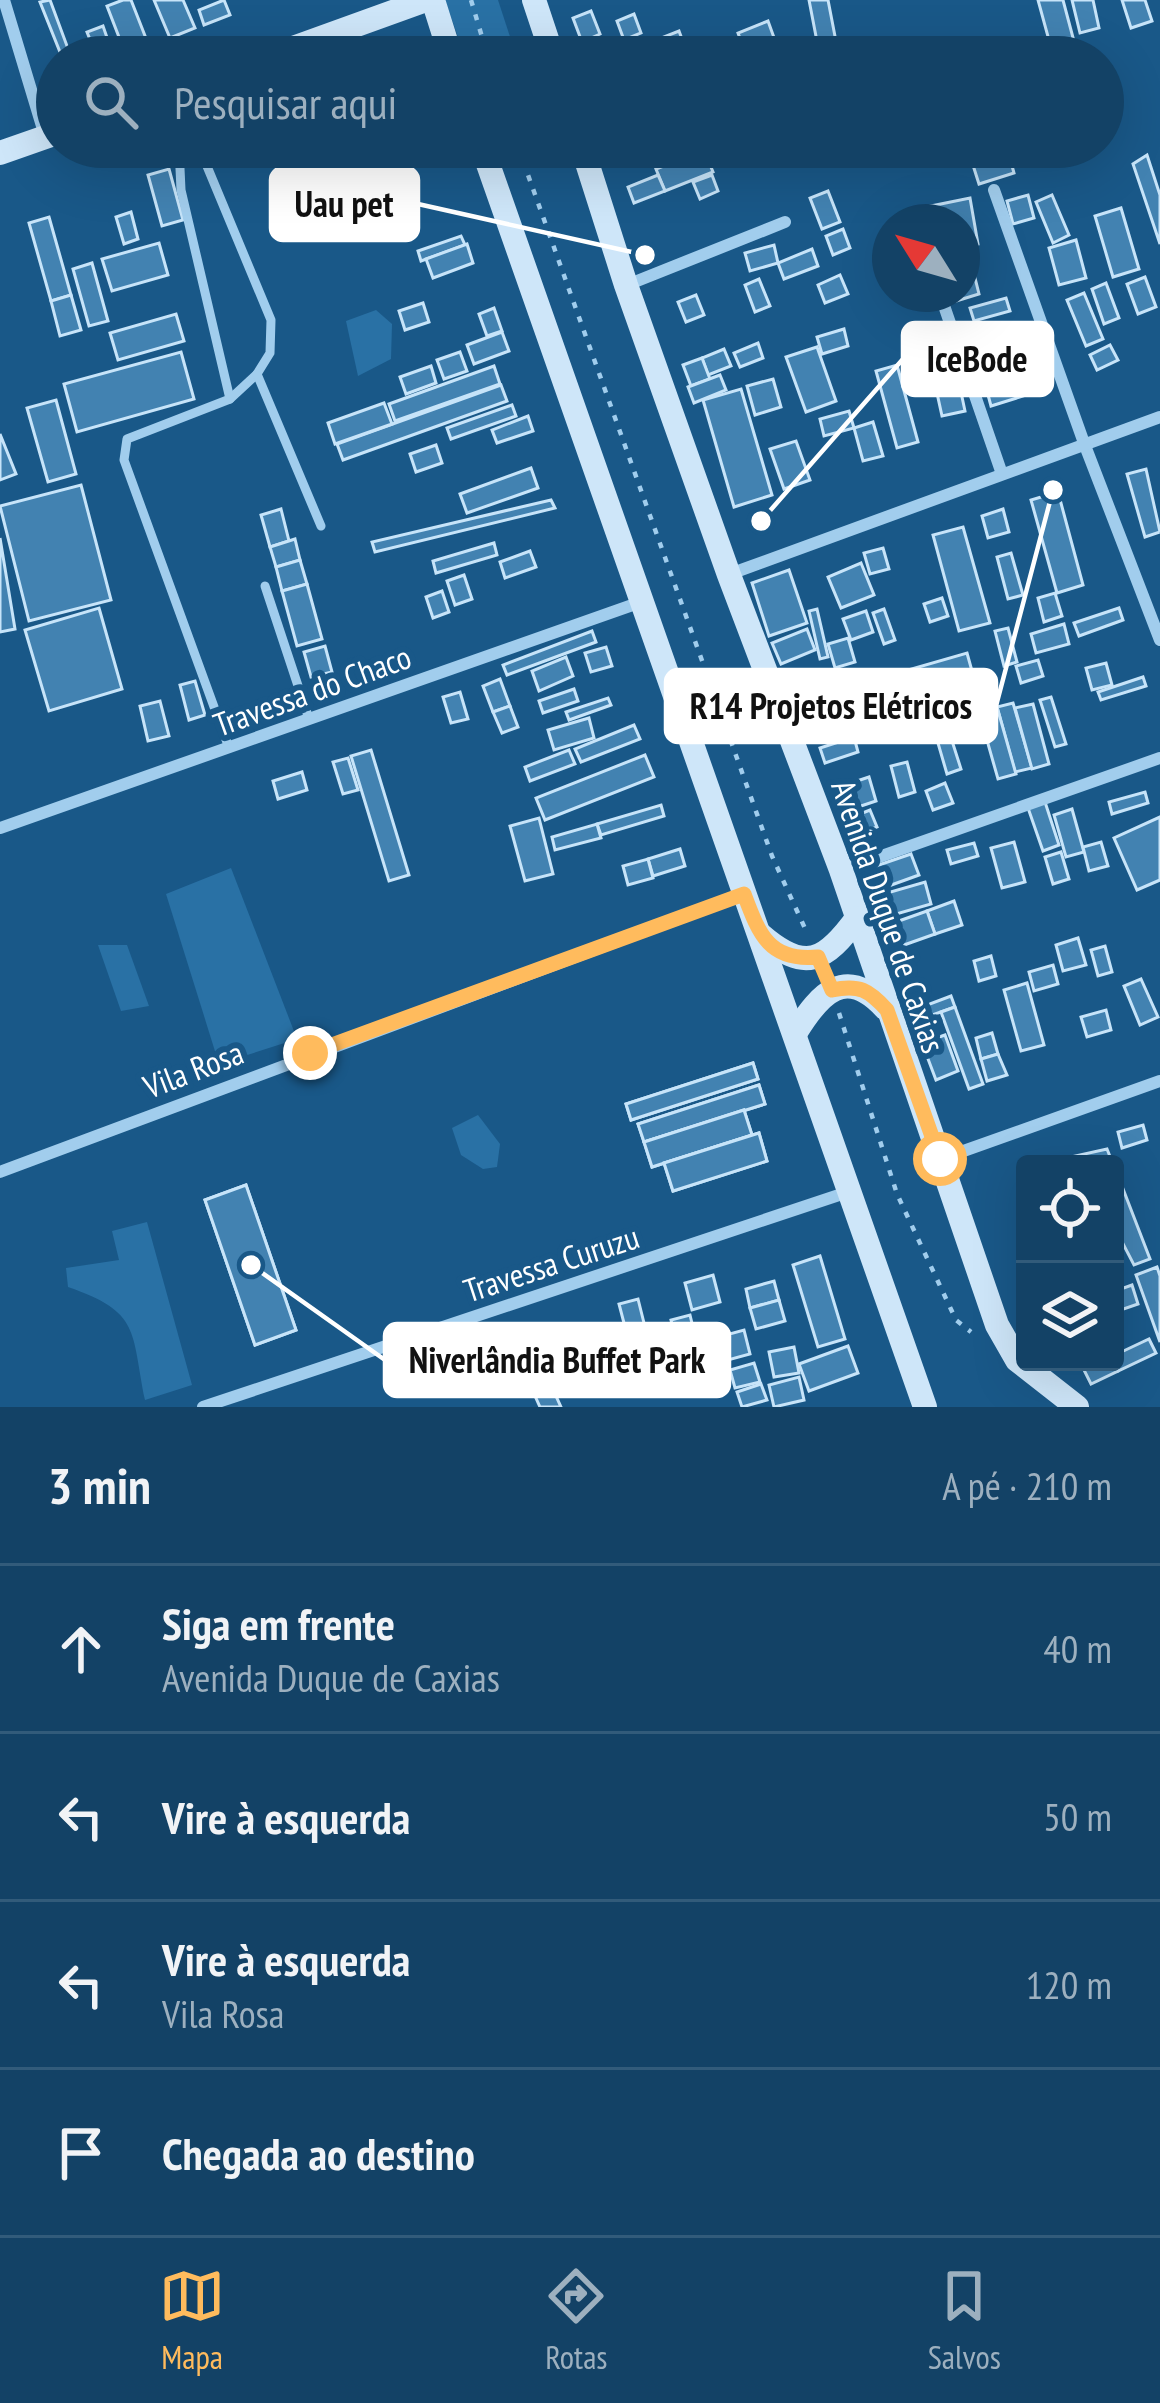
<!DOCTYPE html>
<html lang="pt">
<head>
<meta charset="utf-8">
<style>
  body { margin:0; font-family:"PT Sans Narrow",sans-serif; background:#1c496c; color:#f1f3f6 }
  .controls { position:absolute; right:36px; bottom:36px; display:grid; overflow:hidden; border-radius:12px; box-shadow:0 12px 48px #0002 }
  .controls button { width:108px; height:108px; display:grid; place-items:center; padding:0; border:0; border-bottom:3px solid #325b7a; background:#134266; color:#f1f3f6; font:60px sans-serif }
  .compass { position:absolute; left:872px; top:204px; width:108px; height:108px; border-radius:50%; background:#134266; box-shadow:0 12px 48px #0002; rotate:307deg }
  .stop { position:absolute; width:36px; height:36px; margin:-27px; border:9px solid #ffbb5d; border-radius:50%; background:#fff }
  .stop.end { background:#ffbb5d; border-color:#fff; box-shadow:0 3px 12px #0008 }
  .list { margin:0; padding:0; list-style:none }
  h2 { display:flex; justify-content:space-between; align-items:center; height:156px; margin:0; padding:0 48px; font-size:51px }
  h2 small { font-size:39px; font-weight:400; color:#9db0bf }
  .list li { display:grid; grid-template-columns:78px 1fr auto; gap:36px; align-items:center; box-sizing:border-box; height:168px; padding:0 48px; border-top:3px solid #325b7a }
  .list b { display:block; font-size:45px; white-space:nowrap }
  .list p { margin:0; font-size:39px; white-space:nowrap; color:#9db0bf }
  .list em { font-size:39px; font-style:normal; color:#9db0bf }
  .icon { flex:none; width:66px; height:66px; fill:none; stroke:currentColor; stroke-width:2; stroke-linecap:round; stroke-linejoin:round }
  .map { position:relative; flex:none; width:1160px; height:1407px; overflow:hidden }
  .search { position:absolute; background:#134266; box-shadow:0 12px 48px #0002; left:36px; right:36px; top:36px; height:132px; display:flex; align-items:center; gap:30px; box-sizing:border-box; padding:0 42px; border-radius:66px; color:#9db0bf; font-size:45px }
  .sheet { height:828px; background:#134266 }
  nav { display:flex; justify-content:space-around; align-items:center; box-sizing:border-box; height:168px; border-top:3px solid #325b7a; background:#134266; font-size:33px; color:#9db0bf }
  nav a { display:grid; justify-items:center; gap:6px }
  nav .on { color:#ffbb5d }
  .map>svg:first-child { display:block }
  .green { fill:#2971a5 }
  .building { fill:#4282b1; stroke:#c7e4f9; stroke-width:3 }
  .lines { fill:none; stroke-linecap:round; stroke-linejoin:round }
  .path { stroke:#a1cded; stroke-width:4.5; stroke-dasharray:6 9; stroke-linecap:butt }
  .lane { stroke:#a1cded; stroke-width:9 }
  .street { stroke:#a1cded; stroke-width:12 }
  .secondary { stroke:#cee6f9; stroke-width:24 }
  .route { stroke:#ffbb5d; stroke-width:15 }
  .labels { text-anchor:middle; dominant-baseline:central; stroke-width:12; stroke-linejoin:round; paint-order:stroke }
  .street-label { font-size:33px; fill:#fff; stroke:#195888 }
  .leader { fill:none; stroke:#fff; stroke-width:4.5 }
  .callout-dot { fill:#fff; stroke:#195888; stroke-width:4.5 }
  .callout { fill:#fff; stroke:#fff; stroke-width:4.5 }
  .callout-label { font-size:36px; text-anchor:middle; font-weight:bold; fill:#111 }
</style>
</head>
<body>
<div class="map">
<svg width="1160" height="1407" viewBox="0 0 1160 1407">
  <rect width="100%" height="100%" fill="#195888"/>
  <!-- green -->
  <g class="green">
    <path d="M445 0H498L515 52 507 57H465Z"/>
    <path d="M376 310 392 324 391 359 358 376 346 321Z"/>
    <path d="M231 868 297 1039 219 1064 166 894Z"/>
    <path d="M98 945H127L149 1006 121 1011Z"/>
    <path d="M478 1115 500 1144 497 1167 483 1169 461 1155 452 1128Z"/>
    <path d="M147 1222 192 1385 145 1400C131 1331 141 1312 68 1287L66 1268 119 1260 112 1231Z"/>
  </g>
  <!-- building -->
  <g class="building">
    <path d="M50 0 70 54 62 57 40 2Z"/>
    <path d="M123 0H131L147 41 124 50 107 6Z"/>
    <path d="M154 0H183L195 28 170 38Z"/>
    <path d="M224 0 230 15 204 25 199 10Z"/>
    <path d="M809 0H828L839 57H820Z"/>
    <path d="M1038 0H1063L1076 49 1053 55Z"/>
    <path d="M1072 0H1093L1099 28 1080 33Z"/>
    <path d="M1122 0H1145L1152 21 1131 28Z"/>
    <path d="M591 11 600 34 582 42 573 18Z"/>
    <path d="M634 14 641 33 624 40 617 21Z"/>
    <path d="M768 21 781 57H747L738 33Z"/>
    <path d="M103 26 112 52 97 57 87 32Z"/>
    <path d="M679 31 688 55 668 57 661 38Z"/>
    <path d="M428 147 434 157 403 168 399 157Z"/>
    <path d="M733 147H758L759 150 723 164 719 153Z"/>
    <path d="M704 150 713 172 665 191 656 169Z"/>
    <path d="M1008 151 1014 173 979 184 972 162Z"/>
    <path d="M1147 155 1160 195V244L1133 164Z"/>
    <path d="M411 168 418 188 381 201 374 181Z"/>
    <path d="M169 169 183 220 162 226 148 175Z"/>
    <path d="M658 175 665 191 634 203 628 187Z"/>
    <path d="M712 175 718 191 700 199 693 182Z"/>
    <path d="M828 191 840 222 822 229 810 198Z"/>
    <path d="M1028 195 1034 218 1013 224 1007 201Z"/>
    <path d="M1052 195 1069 235 1053 243 1036 202Z"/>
    <path d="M970 198 978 244 962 247V222H934L931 206Z"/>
    <path d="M1121 208 1139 269 1113 277 1095 216Z"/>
    <path d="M131 212 138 239 124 244 116 217Z"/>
    <path d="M49 217 71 295 51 301 29 223Z"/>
    <path d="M843 229 850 248 833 255 826 236Z"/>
    <path d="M461 236 465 245 421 261 418 251Z"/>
    <path d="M1076 240 1086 278 1059 285 1049 248Z"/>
    <path d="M159 243 168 275 112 291 102 259Z"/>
    <path d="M467 244 473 263 433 278 426 259Z"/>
    <path d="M774 245 778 263 750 271 745 253Z"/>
    <path d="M812 249 818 266 784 279 778 263Z"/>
    <path d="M971 262 979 294 956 301 954 294H962V265Z"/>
    <path d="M92 263 108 321 89 326 73 269Z"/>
    <path d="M840 275 848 294 825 303 818 285Z"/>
    <path d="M1145 277 1156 307 1138 314 1127 284Z"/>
    <path d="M759 279 770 306 755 312 745 285Z"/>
    <path d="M1106 283 1119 318 1104 324 1092 289Z"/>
    <path d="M1084 293 1103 339 1086 346 1067 300Z"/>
    <path d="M71 295 81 330 60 336 51 301Z"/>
    <path d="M696 295 704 315 686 322 678 302Z"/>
    <path d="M1006 298 1010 311 974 321 970 308Z"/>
    <path d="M423 303 429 322 405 330 399 311Z"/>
    <path d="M494 308 502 331 487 336 479 314Z"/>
    <path d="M176 314 184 341 118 360 110 333Z"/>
    <path d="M844 329 848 346 822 354 817 337Z"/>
    <path d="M502 332 509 351 474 364 467 345Z"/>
    <path d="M758 343 763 358 740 367 734 353Z"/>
    <path d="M1110 345 1118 360 1097 370 1090 355Z"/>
    <path d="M817 347 836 401 806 412 786 357Z"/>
    <path d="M724 349 731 366 708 375 702 358Z"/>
    <path d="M181 352 194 399 77 432 64 384Z"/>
    <path d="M460 352 467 371 444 379 437 360Z"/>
    <path d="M1028 353 1039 391 991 406 981 369Z"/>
    <path d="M702 358 710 379 691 386 683 365Z"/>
    <path d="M897 365 918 442 897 448 876 371Z"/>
    <path d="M431 366 436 383 406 394 400 377Z"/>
    <path d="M494 366 500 384 395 421 389 404Z"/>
    <path d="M720 375 726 390 694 403 688 387Z"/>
    <path d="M958 378 965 411 942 416 935 384Z"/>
    <path d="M773 379 781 407 755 415 747 386Z"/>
    <path d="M501 385 507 401 343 460 337 444Z"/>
    <path d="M741 389 772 495 734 507 703 400Z"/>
    <path d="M56 400 76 474 48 482 27 408Z"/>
    <path d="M384 403 392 424 335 444 328 423Z"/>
    <path d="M512 405 516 416 451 439 447 428Z"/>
    <path d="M849 411 854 428 824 436 820 419Z"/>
    <path d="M528 416 533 431 497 443 492 430Z"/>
    <path d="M873 422 883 456 863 461 854 428Z"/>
    <path d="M0 434 16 474 0 480Z"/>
    <path d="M796 441 810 480 784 489 770 449Z"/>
    <path d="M436 445 442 463 416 472 410 454Z"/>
    <path d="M531 468 538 488 467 513 460 494Z"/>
    <path d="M1146 469 1160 532 1145 537 1127 474Z"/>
    <path d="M81 485 111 600 29 621 0 506Z"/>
    <path d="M1058 492 1083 585 1057 593 1031 500Z"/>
    <path d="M551 500 555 508 375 552 372 542Z"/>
    <path d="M281 509 289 541 270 547 261 515Z"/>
    <path d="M1003 509 1009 532 988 538 982 516Z"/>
    <path d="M963 527 990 623 959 631 933 535Z"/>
    <path d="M0 538 15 629 0 632Z"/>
    <path d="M295 539 300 560 276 567 270 547Z"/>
    <path d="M494 543 497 555 436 573 433 561Z"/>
    <path d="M883 548 889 569 870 574 864 553Z"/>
    <path d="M530 551 536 567 505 578 500 562Z"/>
    <path d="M1011 553 1023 595 1008 599 997 557Z"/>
    <path d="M300 560 307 584 282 591 276 567Z"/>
    <path d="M861 563 874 595 841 608 828 577Z"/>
    <path d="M789 570 807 623 769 636 752 583Z"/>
    <path d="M464 575 472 599 455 605 447 581Z"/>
    <path d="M307 584 322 639 297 646 282 591Z"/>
    <path d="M442 591 449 612 433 618 426 597Z"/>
    <path d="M1055 593 1062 616 1044 622 1038 598Z"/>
    <path d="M942 598 948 616 930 622 924 604Z"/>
    <path d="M99 608 122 689 49 711 25 630Z"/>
    <path d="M1119 608 1123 620 1079 636 1074 623Z"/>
    <path d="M817 609 828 657 820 659 809 611Z"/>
    <path d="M884 609 895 640 884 644 873 613Z"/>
    <path d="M866 611 873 632 851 640 843 619Z"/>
    <path d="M1064 624 1069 644 1036 653 1031 634Z"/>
    <path d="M1008 628 1017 662 1004 666 995 631Z"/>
    <path d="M807 629 815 650 781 664 772 643Z"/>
    <path d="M592 631 596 642 507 675 503 665Z"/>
    <path d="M848 638 855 662 835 668 828 644Z"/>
    <path d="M325 646 332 672 311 677 304 652Z"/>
    <path d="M606 647 612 666 591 672 585 653Z"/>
    <path d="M967 653 972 671 906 690 901 672Z"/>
    <path d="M566 657 573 676 539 691 532 671Z"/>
    <path d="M1038 660 1043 676 1021 683 1016 666Z"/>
    <path d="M1106 663 1112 685 1092 690 1086 668Z"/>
    <path d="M1143 677 1146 686 1101 700 1098 692Z"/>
    <path d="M500 679 510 706 493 712 483 686Z"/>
    <path d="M195 681 205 715 189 720 180 685Z"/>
    <path d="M574 689 578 701 543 713 539 701Z"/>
    <path d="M460 692 468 719 451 723 443 697Z"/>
    <path d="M1051 697 1066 744 1055 747 1040 700Z"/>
    <path d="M608 698 611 705 569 720 566 712Z"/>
    <path d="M160 701 169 736 148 741 140 706Z"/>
    <path d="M1013 703 1032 768 1015 772 997 707Z"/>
    <path d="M1033 704 1049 764 1032 769 1015 708Z"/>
    <path d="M510 706 518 727 502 733 493 712Z"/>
    <path d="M997 707 1016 774 998 779 979 712Z"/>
    <path d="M589 718 594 738 554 750 548 730Z"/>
    <path d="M946 722 961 769 947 774 933 726Z"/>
    <path d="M634 725 640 739 581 762 575 749Z"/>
    <path d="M854 737 858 752 825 763 820 748Z"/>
    <path d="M371 750 409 875 389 881 351 756Z"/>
    <path d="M569 750 575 764 530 781 525 767Z"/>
    <path d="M645 755 654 777 545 820 536 798Z"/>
    <path d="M348 758 358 790 343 794 333 762Z"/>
    <path d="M907 762 915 792 899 797 891 766Z"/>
    <path d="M302 772 307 790 278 799 273 781Z"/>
    <path d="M869 777 876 801 843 812 836 788Z"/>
    <path d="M945 783 953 803 933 810 926 791Z"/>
    <path d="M1145 792 1148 803 1112 814 1109 802Z"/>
    <path d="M1045 802 1059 845 1043 851 1028 808Z"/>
    <path d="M661 805 664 816 601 835 597 824Z"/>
    <path d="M1072 809 1084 852 1066 857 1054 815Z"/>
    <path d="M870 810 877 827 857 835 850 818Z"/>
    <path d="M1160 817V880L1137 890 1114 838Z"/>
    <path d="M539 818 553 874 525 881 510 826Z"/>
    <path d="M597 824 601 838 555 850 552 837Z"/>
    <path d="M1014 842 1025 882 1002 888 991 848Z"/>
    <path d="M1101 842 1108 866 1089 871 1083 847Z"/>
    <path d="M974 843 978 856 951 864 947 850Z"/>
    <path d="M680 849 685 866 653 876 648 859Z"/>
    <path d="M1061 852 1069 879 1053 884 1045 857Z"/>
    <path d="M911 854 919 875 872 892 864 870Z"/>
    <path d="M648 859 653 878 628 885 623 866Z"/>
    <path d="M925 882 931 904 893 915 887 893Z"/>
    <path d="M887 893 893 915 876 920 869 897Z"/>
    <path d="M954 901 962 925 935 934 927 911Z"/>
    <path d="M927 911 935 934 904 945 896 922Z"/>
    <path d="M1078 938 1086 965 1063 971 1056 945Z"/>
    <path d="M1105 946 1112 972 1098 976 1091 950Z"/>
    <path d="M991 956 996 976 979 981 974 961Z"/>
    <path d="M1053 965 1058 984 1034 991 1029 972Z"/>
    <path d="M1141 979 1158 1017 1140 1025 1124 986Z"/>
    <path d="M1027 983 1044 1045 1021 1051 1004 990Z"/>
    <path d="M951 996 955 1007 915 1021 911 1011Z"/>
    <path d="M955 1007 983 1084 969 1089 941 1012Z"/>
    <path d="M1106 1010 1111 1030 1087 1037 1081 1017Z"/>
    <path d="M992 1033 998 1054 981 1059 976 1038Z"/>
    <path d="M945 1035 958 1071 936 1080 922 1043Z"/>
    <path d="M998 1054 1007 1075 987 1081 981 1059Z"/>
    <path d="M753 1063 758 1079 631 1120 626 1104Z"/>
    <path d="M753 1063 758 1079 631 1120 626 1104Z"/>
    <path d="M759 1085 765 1104 644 1142 638 1124Z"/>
    <path d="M759 1085 765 1104 644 1142 638 1124Z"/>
    <path d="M744 1110 752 1135 652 1167 644 1142Z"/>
    <path d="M744 1110 752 1135 652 1167 644 1142Z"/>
    <path d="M1143 1125 1147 1140 1122 1148 1118 1132Z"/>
    <path d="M759 1133 767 1161 673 1191 664 1163Z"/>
    <path d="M759 1133 767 1161 673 1191 664 1163Z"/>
    <path d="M1107 1149 1113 1164H1078L1075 1156Z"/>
    <path d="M1115 1168 1150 1259 1134 1265 1120 1238 1115 1240Z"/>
    <path d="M246 1185 296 1330 255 1345 205 1200Z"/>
    <path d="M246 1185 296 1330 255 1345 205 1200Z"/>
    <path d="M820 1256 845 1339 818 1347 793 1265Z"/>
    <path d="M1157 1267 1160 1276V1342L1136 1275Z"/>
    <path d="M713 1275 720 1302 692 1310 685 1283Z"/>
    <path d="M774 1281 779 1300 750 1308 746 1289Z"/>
    <path d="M1132 1285 1138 1304 1115 1312V1291Z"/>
    <path d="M638 1299 644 1323 625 1327 619 1304Z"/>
    <path d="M779 1300 785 1321 756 1329 750 1308Z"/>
    <path d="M690 1315 707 1386 689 1391 671 1320Z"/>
    <path d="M744 1330 750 1354 728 1360 722 1336Z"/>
    <path d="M1149 1339 1156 1353 1118 1371 1115 1355Z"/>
    <path d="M848 1346 858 1373 809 1391 799 1364Z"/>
    <path d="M794 1347 799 1373 774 1377 769 1352Z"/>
    <path d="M540 1361 561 1407H540L522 1367Z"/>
    <path d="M1101 1362H1113L1118 1371 1091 1384 1084 1370Z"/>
    <path d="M754 1363 760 1382 735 1388 730 1370Z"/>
    <path d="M799 1377 804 1400 774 1407 769 1385Z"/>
    <path d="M761 1384 767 1400 742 1407 737 1392Z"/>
  </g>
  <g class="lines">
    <!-- path -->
    <g class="path">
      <path d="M471 0 488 57"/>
      <path d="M518 147 772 856 808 935"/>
      <path d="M839 1013 897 1194 956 1320 971 1332"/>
    </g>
    <!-- lane -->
    <g class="lane">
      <path d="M179 147 181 190 230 399"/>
      <path d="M199 147 271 320 270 353 257 374 230 399 127 439 124 460 229 748"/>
      <path d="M257 374 321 526"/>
      <path d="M265 586 309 719"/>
    </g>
    <!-- street -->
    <g class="street">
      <path d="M4 0 45 136"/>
      <path d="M994 190 1084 443 1160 640"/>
      <path d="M627 285 785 222"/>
      <path d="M940 294 1002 474"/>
      <path d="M730 574 1160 417"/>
      <path d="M0 828 641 602"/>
      <path d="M842 870 1160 758"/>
      <path d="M941 1159 1160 1081"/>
      <path d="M0 1172 744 894"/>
      <path d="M203 1407 848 1192"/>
    </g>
    <!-- secondary -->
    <g class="secondary">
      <path d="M433 0 451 57"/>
      <path d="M534 0 553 57"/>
      <path d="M268 57 426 0"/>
      <path d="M482 147 925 1407"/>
      <path d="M582 147 626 285 729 575 841 870 997 1325 1017 1360 1077 1407"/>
      <path d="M0 153 57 133"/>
      <path d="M761 935C805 973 825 962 857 918"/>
      <path d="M796 1032C820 993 846 965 885 1008"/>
    </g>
  </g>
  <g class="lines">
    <!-- route -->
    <path class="route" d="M310 1053 744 894C759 934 769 962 818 957L832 990C859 984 869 990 887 1010L940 1159"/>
  </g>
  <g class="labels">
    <!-- street labels -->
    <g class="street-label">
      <text transform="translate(312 690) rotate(-20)">Travessa do Chaco</text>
      <text transform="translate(889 916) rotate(71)">Avenida Duque de Caxias</text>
      <text transform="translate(193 1069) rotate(-21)">Vila Rosa</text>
      <text transform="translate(551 1263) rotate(-18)">Travessa Curuzu</text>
    </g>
  </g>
  <!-- callouts -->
  <path class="leader" d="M645 255L418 204M761 521L903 359M1053 490L996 706M251 1265L385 1360"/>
  <g class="callout-dot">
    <circle cx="645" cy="255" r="12"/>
    <circle cx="761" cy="521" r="12"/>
    <circle cx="1053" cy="490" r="12"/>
    <circle cx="251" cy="1265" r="12"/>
  </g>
  <g class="callout">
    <rect x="271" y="168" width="147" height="72" rx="12"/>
    <rect x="903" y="323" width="149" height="72" rx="12"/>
    <rect x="666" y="670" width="330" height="72" rx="12"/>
    <rect x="385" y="1324" width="344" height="72" rx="12"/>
  </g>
  <g class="callout-label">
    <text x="344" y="217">Uau pet</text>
    <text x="977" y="372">IceBode</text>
    <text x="831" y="719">R14 Projetos Elétricos</text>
    <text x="557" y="1373">Niverlândia Buffet Park</text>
  </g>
</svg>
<div class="controls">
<button><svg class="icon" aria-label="locate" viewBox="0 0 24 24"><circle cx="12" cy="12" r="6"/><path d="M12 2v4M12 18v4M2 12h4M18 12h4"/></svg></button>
<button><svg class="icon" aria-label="layers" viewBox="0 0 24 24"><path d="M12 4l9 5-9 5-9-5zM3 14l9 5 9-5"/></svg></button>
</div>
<svg class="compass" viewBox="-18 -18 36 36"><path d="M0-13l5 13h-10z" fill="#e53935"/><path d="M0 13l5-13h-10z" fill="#9db0bf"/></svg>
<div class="stop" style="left:940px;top:1159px"></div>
<div class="stop end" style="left:310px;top:1053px"></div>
<div class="search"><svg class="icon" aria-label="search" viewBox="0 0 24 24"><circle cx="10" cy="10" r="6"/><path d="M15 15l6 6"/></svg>Pesquisar aqui</div>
</div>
<section class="sheet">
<h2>3 min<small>A pé · 210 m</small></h2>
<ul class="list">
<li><svg class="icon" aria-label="ahead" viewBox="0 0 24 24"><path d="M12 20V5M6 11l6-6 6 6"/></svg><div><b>Siga em frente</b><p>Avenida Duque de Caxias</p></div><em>40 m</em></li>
<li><svg class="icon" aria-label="left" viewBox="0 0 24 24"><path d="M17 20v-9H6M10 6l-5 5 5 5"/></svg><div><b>Vire à esquerda</b></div><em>50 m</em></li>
<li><svg class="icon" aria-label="left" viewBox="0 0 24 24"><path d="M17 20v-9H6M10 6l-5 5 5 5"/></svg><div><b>Vire à esquerda</b><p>Vila Rosa</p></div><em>120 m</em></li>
<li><svg class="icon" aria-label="arrive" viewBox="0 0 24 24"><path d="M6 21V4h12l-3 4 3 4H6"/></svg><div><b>Chegada ao destino</b></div></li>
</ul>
</section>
<nav>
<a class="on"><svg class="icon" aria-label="map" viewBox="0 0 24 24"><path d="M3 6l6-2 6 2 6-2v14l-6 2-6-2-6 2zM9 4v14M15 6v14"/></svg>Mapa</a>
<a><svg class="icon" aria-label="directions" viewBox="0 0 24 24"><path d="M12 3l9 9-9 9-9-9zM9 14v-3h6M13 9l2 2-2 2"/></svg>Rotas</a>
<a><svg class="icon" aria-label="saved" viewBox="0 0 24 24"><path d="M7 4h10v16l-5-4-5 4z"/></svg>Salvos</a>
</nav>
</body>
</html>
